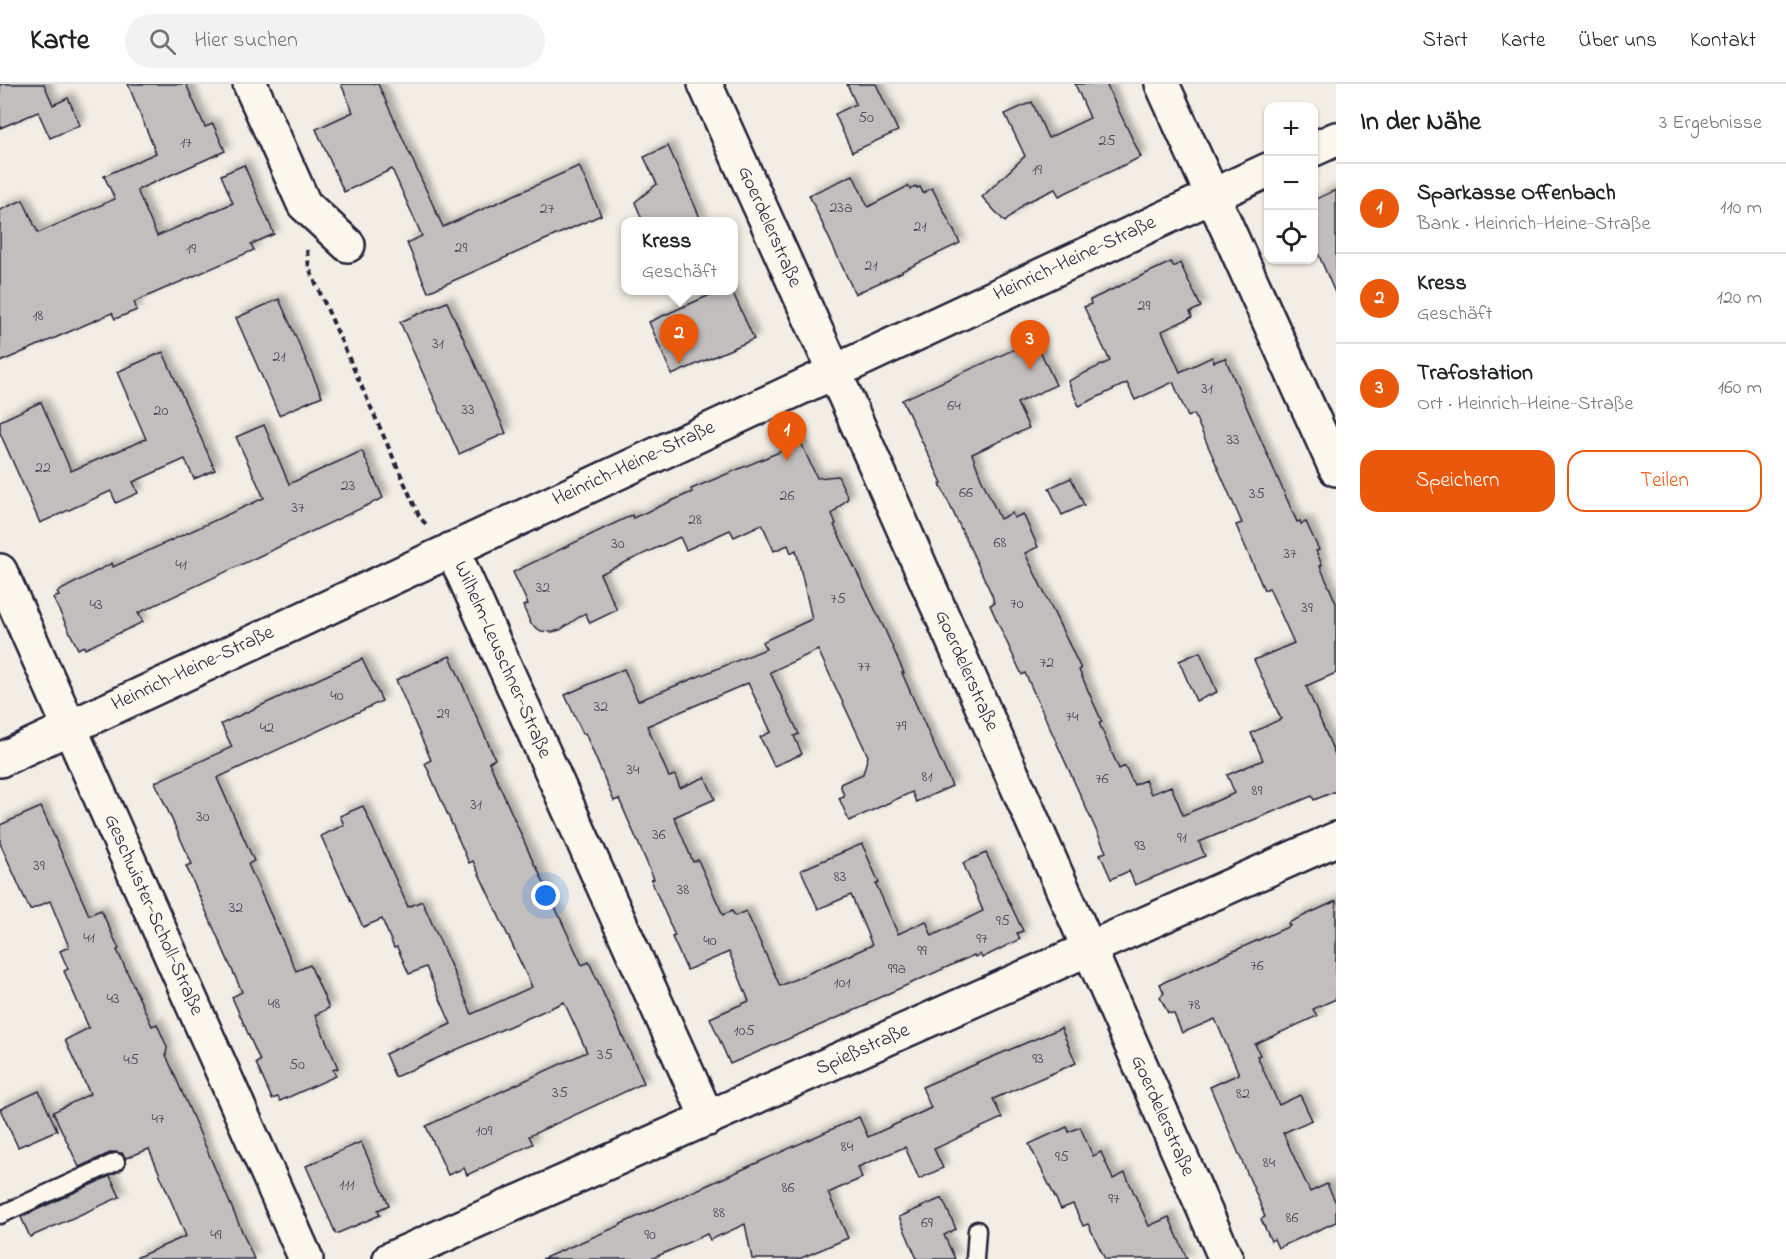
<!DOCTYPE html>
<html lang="de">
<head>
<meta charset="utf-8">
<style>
  body { margin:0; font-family:"Indie Flower",sans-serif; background:#f2f2f2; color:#202124 }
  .controls { position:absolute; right:18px; top:18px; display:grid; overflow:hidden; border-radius:12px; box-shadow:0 2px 4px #0004 }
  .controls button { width:54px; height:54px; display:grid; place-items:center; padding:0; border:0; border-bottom:2px solid #e0e0e0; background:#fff; color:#202124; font:30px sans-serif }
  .you { position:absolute; left:546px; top:812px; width:21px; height:21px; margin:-15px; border:4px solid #fff; border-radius:50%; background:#1a73e8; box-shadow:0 0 0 9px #1a73e833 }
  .badge { display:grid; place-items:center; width:39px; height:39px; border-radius:50%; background:#ea580c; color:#fff; font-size:20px; font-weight:700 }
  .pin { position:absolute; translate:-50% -50px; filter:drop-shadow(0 2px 3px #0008) }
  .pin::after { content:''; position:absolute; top:32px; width:21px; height:18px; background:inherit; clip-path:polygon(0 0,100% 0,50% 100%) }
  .popup { position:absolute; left:621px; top:133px; width:117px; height:78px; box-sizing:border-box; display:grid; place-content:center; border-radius:12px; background:#fff; filter:drop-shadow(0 2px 4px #0005); font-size:20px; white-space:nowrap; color:#757577 }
  .popup b { font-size:22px; color:#202124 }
  .popup::after { content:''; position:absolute; left:50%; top:100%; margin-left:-12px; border:12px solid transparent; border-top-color:#fff }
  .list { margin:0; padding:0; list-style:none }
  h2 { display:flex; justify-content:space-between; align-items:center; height:78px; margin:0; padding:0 24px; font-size:26px }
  h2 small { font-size:20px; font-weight:400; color:#757577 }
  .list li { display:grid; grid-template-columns:39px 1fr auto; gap:18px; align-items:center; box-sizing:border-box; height:90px; padding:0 24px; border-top:2px solid #e0e0e0 }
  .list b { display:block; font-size:22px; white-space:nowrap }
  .list p { margin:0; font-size:20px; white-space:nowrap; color:#757577 }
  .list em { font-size:20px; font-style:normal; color:#757577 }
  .actions { display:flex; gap:12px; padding:18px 24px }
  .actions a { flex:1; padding:14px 0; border:2px solid #ea580c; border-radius:18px; text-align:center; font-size:21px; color:#ea580c }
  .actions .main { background:#ea580c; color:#fff }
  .icon { flex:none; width:33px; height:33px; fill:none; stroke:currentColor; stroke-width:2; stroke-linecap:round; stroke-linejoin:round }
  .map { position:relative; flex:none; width:1336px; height:1175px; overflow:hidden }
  header { display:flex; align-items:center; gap:36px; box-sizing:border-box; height:84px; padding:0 30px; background:#fff; border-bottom:2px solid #e0e0e0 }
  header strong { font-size:28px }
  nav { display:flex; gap:33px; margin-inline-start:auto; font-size:21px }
  .search { width:420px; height:54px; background:#f2f2f2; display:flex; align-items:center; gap:15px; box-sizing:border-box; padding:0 21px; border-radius:33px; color:#757577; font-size:22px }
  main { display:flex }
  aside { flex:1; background:#fff }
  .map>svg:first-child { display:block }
  .building { fill:#c2bebe; stroke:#22223b; stroke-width:1.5; filter:url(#shadow) }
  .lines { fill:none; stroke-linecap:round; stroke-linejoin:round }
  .service-casing { stroke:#22223b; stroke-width:21 }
  .minor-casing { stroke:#22223b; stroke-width:38 }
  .path { stroke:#22223b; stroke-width:4; stroke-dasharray:6 4.5; stroke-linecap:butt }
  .service { stroke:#fbf7ec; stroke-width:16 }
  .minor { stroke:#fbf7ec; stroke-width:33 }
  .labels { text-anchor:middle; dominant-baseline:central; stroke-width:4.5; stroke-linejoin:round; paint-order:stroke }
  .number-label { font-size:16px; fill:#4a495c }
  .street-label { font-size:20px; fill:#22223b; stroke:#fbf7ec }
</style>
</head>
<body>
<header>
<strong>Karte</strong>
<div class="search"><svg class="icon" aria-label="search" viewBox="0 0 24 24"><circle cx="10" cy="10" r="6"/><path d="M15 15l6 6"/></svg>Hier suchen</div>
<nav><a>Start</a><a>Karte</a><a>Über uns</a><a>Kontakt</a></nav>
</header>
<main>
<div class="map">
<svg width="1336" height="1175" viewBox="0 0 1336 1175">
  <defs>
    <filter id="shadow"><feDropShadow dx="5.5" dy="-5.5" stdDeviation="3" flood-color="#0004"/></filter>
  </defs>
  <rect width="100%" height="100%" fill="#f2eee5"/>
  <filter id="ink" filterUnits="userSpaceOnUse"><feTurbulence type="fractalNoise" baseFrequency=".0167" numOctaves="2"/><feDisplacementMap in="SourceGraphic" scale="12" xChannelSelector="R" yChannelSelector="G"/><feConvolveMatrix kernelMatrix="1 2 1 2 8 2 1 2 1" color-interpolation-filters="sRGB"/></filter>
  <g filter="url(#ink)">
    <!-- building -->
    <g class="building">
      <path d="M0 0H44L53 21 68 14 80 41 50 54 38 28 0 44Z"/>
      <path d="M128 0H186L205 43 213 40 225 67 137 106 157 152 233 119 221 91 244 81 274 150 251 160 254 166 134 218 137 226 115 235 112 229 0 278V126L23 116 38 149 115 115 104 92 156 69Z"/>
      <path d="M341 0H378L443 143 579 82 601 131 428 208 407 159 422 152 392 85 344 108 316 45 353 28Z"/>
      <path d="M847 0H876L898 47 852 68 835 30 856 20Z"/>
      <path d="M1075 0H1106L1141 73 1059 112 1055 105 1025 119 1005 138 982 113 1025 72 1005 30 1032 18 1048 54 1090 34Z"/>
      <path d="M668 62 702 138H643L635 118 657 100 644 73Z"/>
      <path d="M853 91 868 123 908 102 910 105 916 102 917 104 920 103 923 109 932 104 960 159 902 187V188L855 210 809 111Z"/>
      <path d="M1336 106V211L1314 160V116Z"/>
      <path d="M1171 178 1174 183 1180 179 1201 223 1190 228 1192 233 1162 247 1180 288 1212 273 1214 278 1225 274 1297 438 1300 437 1301 440 1306 438 1319 466 1316 467 1322 481 1320 482 1336 519V589L1306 602 1336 673V707L1314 716 1312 712 1199 758 1205 772 1135 801 1129 787 1111 795 1100 770 1106 768 1025 589 1022 591 998 539 990 521 994 519 992 511 940 400 942 399 902 316 1035 256 1056 301 1017 319 1029 344 972 370 981 394 1000 435 1012 429 1014 434 1023 430 1038 463 1025 469 1081 585 1079 586 1102 638 1099 639 1119 685 1125 682 1134 701 1145 696 1151 710 1171 702 1183 731 1235 709 1227 691 1263 676 1251 649 1281 635 1254 576 1294 559 1269 504 1264 506 1236 441 1242 439 1194 330 1188 333 1173 298 1135 316 1127 299 1079 322 1068 297 1110 277 1084 223 1091 220 1090 216Z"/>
      <path d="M719 207H732L754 255 672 291 649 238Z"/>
      <path d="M279 215 322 312 279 331 236 234Z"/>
      <path d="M447 218 506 349 459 370 400 238Z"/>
      <path d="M163 268 215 386 194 395 185 375 133 398 138 409 116 419 111 407 40 439 0 349V337L41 318 71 387 146 355 117 288Z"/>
      <path d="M264 341 289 400 362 367 383 414 138 529 143 538 85 565 84 562 78 565 53 514 59 512 57 508 112 479 113 483 264 414 236 353Z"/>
      <path d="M801 359 817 394 838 392 848 414 832 430 836 440 834 441 885 546 904 589H902L952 702 916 718 912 708 849 737 839 714 844 712 840 700 863 690 868 672 818 566 770 588 799 650 794 652 802 670 774 682 760 653 771 648 748 599 647 642 669 693 675 691 680 704 705 693 715 715 674 733 693 778 698 776 723 831 732 827 735 832 746 827 780 902 872 861 851 811 818 825 801 786 862 760 879 799 876 800 898 850 926 837 932 852 983 827 963 779 986 769 1023 847 1017 849 1020 855 982 874 980 870 975 873 974 871 867 919V921L730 980 710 934 749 917 729 868 687 886 672 853 675 852 651 796 654 795 619 715 614 717 585 649 583 650 565 611 624 585 638 617 766 565 762 558 812 535 796 466 791 469 788 461 774 467 762 440 734 453 730 446 686 466 680 453 600 490 617 526 590 539 585 529 560 546 552 548 541 547 531 540 523 522 528 520 513 488 632 431 633 434 692 408 691 405Z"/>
      <path d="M1071 394 1084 421 1062 431 1049 404Z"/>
      <path d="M1200 568 1217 608 1196 617 1179 577Z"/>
      <path d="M450 572 495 675 489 678 535 782H536L582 881 589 878 644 999 529 1052 533 1060 467 1091 464 1084 448 1091 426 1042 587 968 564 918 395 993 385 970 451 940 426 883 409 890 397 863 394 864 382 835 363 843 321 752 344 741 340 732 363 722 408 823 422 817 472 930 532 903 473 777 469 779 425 679 431 676 396 596Z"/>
      <path d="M362 575 382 617 217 694 254 777 248 780 296 887 310 881 329 924 315 931 338 984 333 986 336 992 280 1017 278 1013 272 1015 256 979 260 977 232 913 242 908 186 782 192 780 155 698 232 663 221 640Z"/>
      <path d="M41 723 89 831 101 826 119 865 117 866 152 942 157 940 167 963 166 971 254 1175H133L186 1152 149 1065 126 1074 122 1069 112 1068 79 1083 53 1028 90 1010 65 956 89 944 64 887 68 885 60 867 69 863 50 817 30 826 0 759V741Z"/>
      <path d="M1336 817V915L1313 925 1317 932 1255 960 1260 971 1257 972 1279 1021 1300 1011 1312 1036 1283 1049 1310 1108 1327 1100 1336 1119V1138L1278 1164 1274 1155 1271 1157 1261 1135 1265 1133 1262 1126H1263L1210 1003 1239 990 1215 935 1182 949 1174 930 1168 929 1160 913 1164 909 1160 900 1290 842 1288 839Z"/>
      <path d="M1061 944 1076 979 993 1015 1002 1034 934 1065 943 1084 919 1095 905 1063 858 1083 862 1094 828 1109 848 1154 799 1175H752L745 1140 710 1156 707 1150 651 1175H542L621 1141V1140L859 1033 868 1053 931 1024 922 1003Z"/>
      <path d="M39 1007 57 1046 18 1063 0 1025Z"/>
      <path d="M1067 1043 1069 1048 1080 1043 1093 1072 1101 1068 1113 1095 1125 1089 1149 1142 1169 1133 1187 1175H1105L1088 1140 1083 1142 1073 1120 1061 1125 1029 1060Z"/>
      <path d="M361 1058 389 1121 378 1126 380 1131 336 1150 306 1082Z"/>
      <path d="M110 1092 120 1113 30 1153 21 1133Z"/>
      <path d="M942 1114 956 1145 944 1151 955 1175H917L899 1133Z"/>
    </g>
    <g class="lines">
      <defs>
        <g id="service">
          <path d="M0 1131 116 1078"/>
          <path d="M975 1175 977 1146"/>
        </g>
        <g id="minor">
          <path d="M250 0 304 120 348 161"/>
          <path d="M705 0 834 287 1226 1175"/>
          <path d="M1162 0 1336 385"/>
          <path d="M1314 65 1336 55"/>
          <path d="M452 465 708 1035"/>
          <path d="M0 487 306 1175"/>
          <path d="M0 676 1268 86"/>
          <path d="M390 1175 1336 755"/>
        </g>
      </defs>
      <!-- service casing -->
      <use href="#service" class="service-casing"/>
      <!-- minor casing -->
      <use href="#minor" class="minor-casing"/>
      <!-- path -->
      <path class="path" d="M307 166 309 184 420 434 429 443"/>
      <!-- service -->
      <use href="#service" class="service"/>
      <!-- minor -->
      <use href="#minor" class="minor"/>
    </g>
  </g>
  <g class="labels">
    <!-- number labels -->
    <g class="number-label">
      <text x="866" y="34">50</text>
      <text x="1107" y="57">25</text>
      <text x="186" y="59">17</text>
      <text x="1037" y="86">19</text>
      <text x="841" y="124">23a</text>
      <text x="547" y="125">27</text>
      <text x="920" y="143">21</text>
      <text x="461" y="164">29</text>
      <text x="191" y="165">19</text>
      <text x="871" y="182">21</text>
      <text x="1144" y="222">29</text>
      <text x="38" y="232">18</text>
      <text x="438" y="260">31</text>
      <text x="279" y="273">21</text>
      <text x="1207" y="305">31</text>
      <text x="954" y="322">64</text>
      <text x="468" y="326">33</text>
      <text x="161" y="327">20</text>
      <text x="1233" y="356">33</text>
      <text x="43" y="384">22</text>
      <text x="348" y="402">23</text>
      <text x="966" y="409">66</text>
      <text x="1257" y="410">35</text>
      <text x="787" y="412">26</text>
      <text x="298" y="424">37</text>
      <text x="695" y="436">28</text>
      <text x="1000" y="459">68</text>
      <text x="618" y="460">30</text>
      <text x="1290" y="470">37</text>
      <text x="181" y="481">41</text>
      <text x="543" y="504">32</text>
      <text x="838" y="515">75</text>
      <text x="1017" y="520">70</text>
      <text x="96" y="521">43</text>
      <text x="1307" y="524">39</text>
      <text x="1047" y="579">72</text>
      <text x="864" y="583">77</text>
      <text x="337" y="612">40</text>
      <text x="601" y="623">32</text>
      <text x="443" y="630">29</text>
      <text x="1072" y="633">74</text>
      <text x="901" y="642">79</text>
      <text x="267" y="644">42</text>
      <text x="633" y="686">34</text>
      <text x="927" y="693">81</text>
      <text x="1102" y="695">76</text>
      <text x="1257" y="707">89</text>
      <text x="476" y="721">31</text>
      <text x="203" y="733">30</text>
      <text x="659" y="751">36</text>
      <text x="1182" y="754">91</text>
      <text x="1140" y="762">93</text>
      <text x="39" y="782">39</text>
      <text x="840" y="793">83</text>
      <text x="683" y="806">38</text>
      <text x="236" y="824">32</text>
      <text x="1003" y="837">95</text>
      <text x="89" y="854">41</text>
      <text x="982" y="855">97</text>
      <text x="710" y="857">40</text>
      <text x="922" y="867">99</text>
      <text x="1257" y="882">76</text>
      <text x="897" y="885">99a</text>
      <text x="842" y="899">101</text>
      <text x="113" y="915">43</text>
      <text x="274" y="920">48</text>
      <text x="1194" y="921">78</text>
      <text x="744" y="947">105</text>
      <text x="605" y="971">35</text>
      <text x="1038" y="975">93</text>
      <text x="131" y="976">45</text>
      <text x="297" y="981">50</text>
      <text x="560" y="1009">35</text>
      <text x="1243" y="1010">82</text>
      <text x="158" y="1035">47</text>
      <text x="484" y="1047">109</text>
      <text x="847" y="1063">84</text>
      <text x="1062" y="1073">95</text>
      <text x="1269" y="1079">84</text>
      <text x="347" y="1101">111</text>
      <text x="788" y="1104">86</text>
      <text x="1114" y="1115">97</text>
      <text x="719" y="1129">88</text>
      <text x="1292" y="1134">86</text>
      <text x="927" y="1139">69</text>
      <text x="216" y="1151">49</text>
      <text x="650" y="1151">90</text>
    </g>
    <!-- street labels -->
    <g class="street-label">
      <text transform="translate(769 143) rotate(66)">Goerdelerstraße</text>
      <text transform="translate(1075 175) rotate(-25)">Heinrich-Heine-Straße</text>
      <text transform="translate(634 380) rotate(-25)">Heinrich-Heine-Straße</text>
      <text transform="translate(502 576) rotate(66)">Wilhelm-Leuschner-Straße</text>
      <text transform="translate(193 585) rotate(-25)">Heinrich-Heine-Straße</text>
      <text transform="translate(966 587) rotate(66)">Goerdelerstraße</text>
      <text transform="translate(153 831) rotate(66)">Geschwister-Scholl-Straße</text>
      <text transform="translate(863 966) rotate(-24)">Spießstraße</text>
      <text transform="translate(1162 1032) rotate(66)">Goerdelerstraße</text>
    </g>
  </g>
</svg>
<div class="controls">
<button>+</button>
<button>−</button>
<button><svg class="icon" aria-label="locate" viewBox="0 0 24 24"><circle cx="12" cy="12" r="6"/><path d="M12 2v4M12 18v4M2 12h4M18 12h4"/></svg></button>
</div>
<div class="you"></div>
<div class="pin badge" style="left:787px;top:377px">1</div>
<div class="pin badge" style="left:679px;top:280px">2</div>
<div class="popup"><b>Kress</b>Geschäft</div>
<div class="pin badge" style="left:1030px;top:286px">3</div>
</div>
<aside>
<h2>In der Nähe<small>3 Ergebnisse</small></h2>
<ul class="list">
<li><span class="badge">1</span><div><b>Sparkasse Offenbach</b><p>Bank · Heinrich-Heine-Straße</p></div><em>110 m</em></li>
<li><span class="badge">2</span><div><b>Kress</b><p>Geschäft</p></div><em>120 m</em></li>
<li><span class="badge">3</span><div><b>Trafostation</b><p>Ort · Heinrich-Heine-Straße</p></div><em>160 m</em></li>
</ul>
<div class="actions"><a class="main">Speichern</a><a>Teilen</a></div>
</aside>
</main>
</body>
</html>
